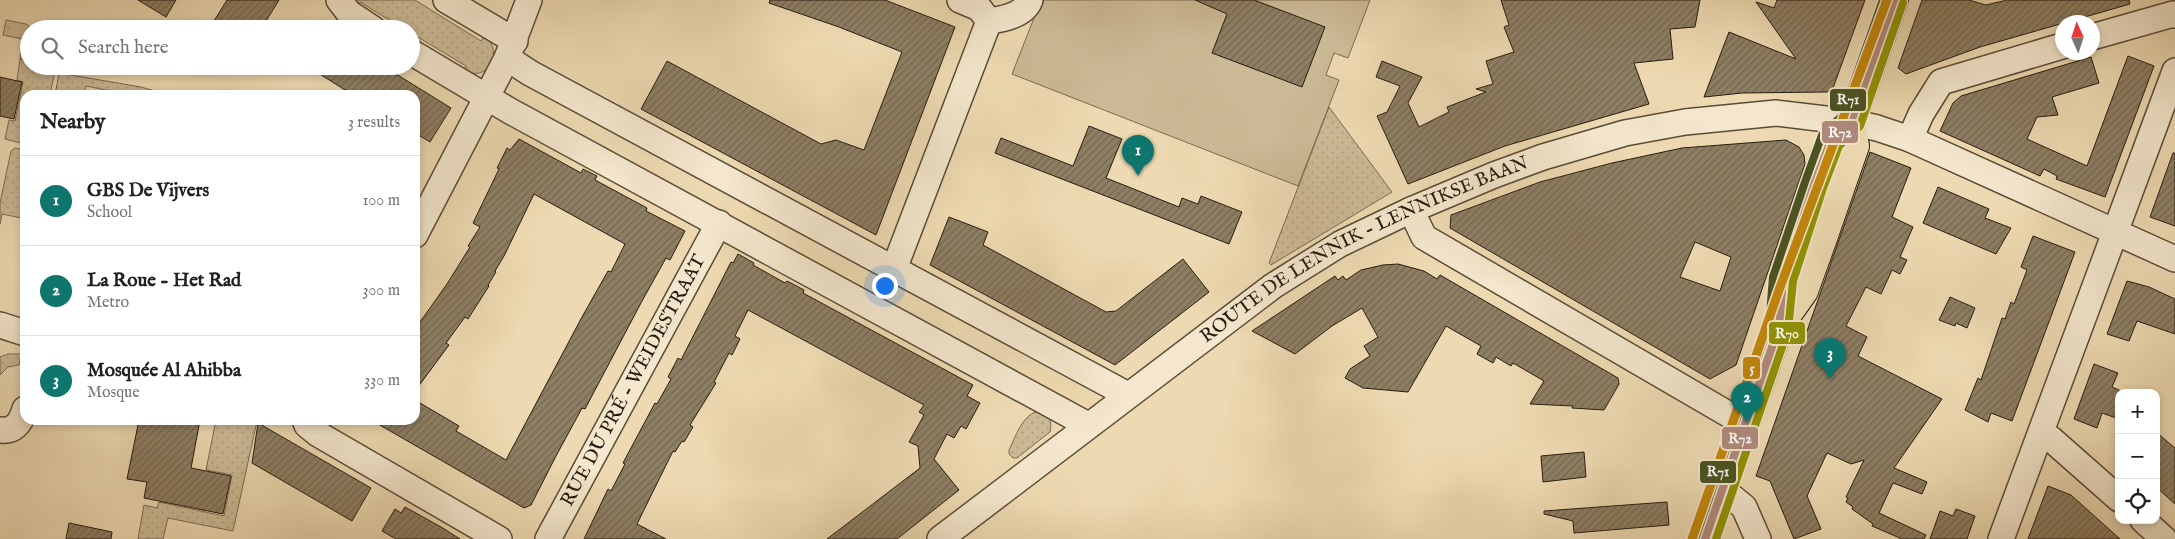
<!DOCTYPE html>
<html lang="en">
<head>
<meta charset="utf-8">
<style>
  body { margin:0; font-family:"IM FELL English",serif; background:#f2f2f2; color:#202124 }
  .controls { position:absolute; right:15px; bottom:15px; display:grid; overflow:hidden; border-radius:10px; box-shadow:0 2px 8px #0003 }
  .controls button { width:45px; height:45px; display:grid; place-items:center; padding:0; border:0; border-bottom:1px solid #e0e0e0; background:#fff; color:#202124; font:25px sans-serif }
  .compass { position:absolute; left:2055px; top:15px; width:45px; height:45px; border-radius:50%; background:#fff; box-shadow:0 2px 8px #0003; rotate:357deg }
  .you { position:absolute; left:884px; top:285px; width:18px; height:18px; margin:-12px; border:4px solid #fff; border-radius:50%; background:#1a73e8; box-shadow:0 0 0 8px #1a73e833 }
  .badge { display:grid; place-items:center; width:32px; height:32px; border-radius:50%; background:#0f766e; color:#fff; font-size:16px; font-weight:700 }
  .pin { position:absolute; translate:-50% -41px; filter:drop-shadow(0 1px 2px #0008) }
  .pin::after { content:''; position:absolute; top:26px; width:18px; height:15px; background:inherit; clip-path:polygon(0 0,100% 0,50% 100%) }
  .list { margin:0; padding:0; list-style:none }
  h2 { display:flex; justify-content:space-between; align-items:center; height:65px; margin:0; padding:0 20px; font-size:21px }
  h2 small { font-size:16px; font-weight:400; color:#757577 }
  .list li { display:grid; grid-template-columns:32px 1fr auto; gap:15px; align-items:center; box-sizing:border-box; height:90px; padding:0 20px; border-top:1px solid #e0e0e0 }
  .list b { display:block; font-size:19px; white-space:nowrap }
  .list p { margin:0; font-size:16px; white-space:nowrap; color:#757577 }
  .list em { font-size:16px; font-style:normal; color:#757577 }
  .icon { flex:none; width:28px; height:28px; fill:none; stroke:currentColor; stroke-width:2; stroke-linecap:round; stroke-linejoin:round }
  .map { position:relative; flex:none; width:2175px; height:539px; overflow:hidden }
  .search { position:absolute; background:#fff; box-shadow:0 2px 8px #0003; left:20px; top:20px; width:400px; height:55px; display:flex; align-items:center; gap:12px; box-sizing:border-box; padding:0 18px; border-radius:28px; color:#757577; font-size:19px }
  .panel { position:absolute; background:#fff; box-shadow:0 2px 8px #0003; left:20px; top:90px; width:400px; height:335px; border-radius:15px }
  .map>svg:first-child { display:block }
  .grass { fill:url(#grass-dots); stroke:#7a6b52 }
  .forest { fill:url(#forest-crowns); stroke:#7a6b52 }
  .garden { fill:#ccba96; stroke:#7a6b52 }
  .building { fill:url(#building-hatch); stroke:#271c0f; fill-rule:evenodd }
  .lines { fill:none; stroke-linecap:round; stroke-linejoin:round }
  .minor-casing { stroke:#594c38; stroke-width:28 }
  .major-casing { stroke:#271c0f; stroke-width:30 }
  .minor { stroke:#f4e7cd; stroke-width:25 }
  .major { stroke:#eedab2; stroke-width:28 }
  .bus-1-casing { stroke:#f4e7cd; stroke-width:11 }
  .bus-2-casing { stroke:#f4e7cd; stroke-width:11 }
  .bus-3-casing { stroke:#f4e7cd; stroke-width:11 }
  .bus-1 { stroke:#b08a7d; stroke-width:8 }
  .bus-2 { stroke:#909305; stroke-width:8 }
  .bus-3 { stroke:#4a5321; stroke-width:8 }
  .metro-1-casing { stroke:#f4e7cd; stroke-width:12 }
  .metro-1 { stroke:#c2860c; stroke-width:9 }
  .labels { text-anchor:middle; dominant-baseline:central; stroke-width:4; stroke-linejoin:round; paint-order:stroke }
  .street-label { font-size:19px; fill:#271c0f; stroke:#f4e7cd }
  .line-badge { stroke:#f4e7cd; stroke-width:2 }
  .badge-label { font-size:14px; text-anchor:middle; font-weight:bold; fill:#fff }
</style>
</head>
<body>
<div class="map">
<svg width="2175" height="539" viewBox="0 0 2175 539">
  <defs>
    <pattern id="grass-dots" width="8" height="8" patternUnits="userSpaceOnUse" patternTransform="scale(1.25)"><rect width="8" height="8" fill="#ccba96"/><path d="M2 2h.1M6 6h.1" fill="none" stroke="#af9f80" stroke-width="1.8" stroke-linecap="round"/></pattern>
    <pattern id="forest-crowns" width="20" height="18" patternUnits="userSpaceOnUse" patternTransform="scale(1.25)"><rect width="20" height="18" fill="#ccba96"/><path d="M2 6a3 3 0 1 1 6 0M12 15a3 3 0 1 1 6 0" fill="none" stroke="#af9f80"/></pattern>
    <pattern id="building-hatch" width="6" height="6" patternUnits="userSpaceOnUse" patternTransform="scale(1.25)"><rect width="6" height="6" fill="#8e7f64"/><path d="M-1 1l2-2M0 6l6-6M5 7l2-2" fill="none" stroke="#746751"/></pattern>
  </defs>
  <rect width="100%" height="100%" fill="#eedab2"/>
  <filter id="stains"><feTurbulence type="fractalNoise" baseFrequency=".004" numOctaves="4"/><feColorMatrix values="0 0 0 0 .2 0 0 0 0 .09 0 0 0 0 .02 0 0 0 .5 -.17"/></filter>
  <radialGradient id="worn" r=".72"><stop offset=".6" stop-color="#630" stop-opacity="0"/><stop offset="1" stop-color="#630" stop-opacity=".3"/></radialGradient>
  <!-- grass -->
  <g class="grass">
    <path d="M350 0H415L481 41 485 36C505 54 489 81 463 72L466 66 411 33V29H404L360 2 356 6Z"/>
    <path d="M20 59 29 60V66H56L50 95H25V144L5 139 9 120 15 121 23 82 17 80Z"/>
    <path d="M59 73 141 87 169 95H130L86 86 84 95H55Z"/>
    <path d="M1329 107 1392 192 1271 265 1269 263Z"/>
    <path d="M15 148 25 150V198L21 218 2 214 0 224V203L11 151Z"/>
    <path d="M8 354H21L19 365 8 367 0 375V357Z"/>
    <path d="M1036 412C1048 412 1053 421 1050 432L1017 458H1013L1009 454V450C1015 438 1022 416 1036 412Z"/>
    <path d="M216 420 257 421 233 531 168 518 163 539H138L144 505 157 508 159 502 224 516 232 475 206 470Z"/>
  </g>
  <!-- forest -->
  <path class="forest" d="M6 20 26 24 33 29H29V60L20 59 22 39 3 35Z"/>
  <!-- garden -->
  <path class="garden" d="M1041 0H1370L1348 58 1334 53 1326 75 1339 80 1298 186 1012 74Z"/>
  <!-- building -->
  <g class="building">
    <path d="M138 0H176L166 17Z"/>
    <path d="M227 0H279L261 29H209Z"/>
    <path d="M770 0H885L955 27 876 235 641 109 667 61 821 144 836 140 864 150 902 52 839 27 769 3Z"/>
    <path d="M1195 0H1254L1325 27 1302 87 1212 53 1227 14Z"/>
    <path d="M1501 0H1700L1695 27 1670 29 1673 59 1634 63 1649 104 1505 146 1408 184 1377 116 1387 112 1400 86 1376 77 1382 61 1422 77 1408 103 1419 127 1449 112 1447 107 1486 92 1476 89 1493 84 1486 61 1514 52 1504 27 1509 25Z"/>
    <path d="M1777 0H1865L1833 88 1827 92 1742 93 1704 97 1729 32 1796 59 1756 2 1774 8Z"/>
    <path d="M1922 0H1969L1986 5 2007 0H2129L2130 4 1980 47 1906 74 1898 68Z"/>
    <path d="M2128 56 2154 66 2105 197 2056 179 2057 176 2044 169 2040 176 1940 131 1953 103 1961 96 2091 57 2099 83 2052 97 2058 115 2037 117 2027 139 2087 166Z"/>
    <path d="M307 66H383L451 108 430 142 415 133V95H353Z"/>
    <path d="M0 77 22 82 14 119 0 116Z"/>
    <path d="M1089 126 1122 139 1106 178 1179 207 1182 198 1198 204 1201 196 1242 212 1229 244 995 153 1001 138 1073 166Z"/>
    <path d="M519 139 581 173 583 169 597 176 595 180 647 208 646 211 685 231 670 260 666 258 642 301 585 409 582 408 556 456 531 505 524 508 371 420H415V400L459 426 456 431 506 460 582 317 608 271 611 272 625 244 534 194 504 256 495 271 496 272 488 285 489 286 468 319 465 317 446 343 449 345 415 391V329L447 284 470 247 468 246 480 227 473 223 499 169 497 168 507 148 510 150Z"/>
    <path d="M1786 140 1799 147 1804 155 1805 164 1736 365 1710 379 1450 228 1451 215 1540 182 1612 163 1682 148ZM1695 242 1731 257 1720 291 1680 277Z"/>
    <path d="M1870 152 1911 168 1892 217 1913 227 1900 257 1907 260 1900 274 1892 270 1881 294 1866 287 1846 326 1867 337 1858 356 1942 399 1894 468 1927 482 1922 494 1893 483 1879 513 1926 535 1924 539H1902L1872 526 1873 524 1852 509 1853 507 1846 502 1848 498 1846 497 1864 460 1851 464 1827 453 1807 496 1821 529 1794 539 1770 481 1756 476Z"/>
    <path d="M2173 153H2175V226L2150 217Z"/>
    <path d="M1938 187 1989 209 1985 218 2011 228 1996 254 1923 223Z"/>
    <path d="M949 217 988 232 983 245 1106 312 1116 311 1183 259 1209 292 1115 365 930 265Z"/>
    <path d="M2033 236 2075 252 2012 421 1991 413 1988 422 1965 410 1978 378 1981 380 2002 318 2005 319 2011 302 2014 304 2027 270 2021 267Z"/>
    <path d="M738 254 754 263 753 265 785 283 787 281 804 290 803 293 973 385 967 396 980 403 966 429 961 426 954 438 947 434 934 459 959 490 897 539H827L920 468 918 446 909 442 924 415 919 412 924 405 748 310 735 336 740 339 732 355 729 353 714 382 716 383 690 425 693 427 684 442 682 441 675 452 673 451 637 524 666 539H584L608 489 611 491 625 464 623 463 655 403 657 404 671 379 668 377 678 358 681 360 731 262 733 263Z"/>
    <path d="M1398 264 1424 271 1437 279 1440 275 1618 378 1619 384 1604 410 1572 408 1573 406 1530 404 1544 381 1513 363 1511 366 1496 357 1493 363 1477 354 1481 346 1446 326 1408 392 1363 388 1345 378 1350 369 1370 356 1364 346 1378 337 1362 308 1332 326 1295 354 1252 331 1335 276 1338 280 1343 276 1346 280 1361 270 1383 265Z"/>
    <path d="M2127 281 2149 287 2175 299V334L2137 321 2129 341 2107 334Z"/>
    <path d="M1950 297 1975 308 1967 328 1956 323 1955 326 1939 320Z"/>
    <path d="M2094 364 2118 373 2112 387 2119 390V419L2102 413 2097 428 2074 419Z"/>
    <path d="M139 420H200L191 468 231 476 223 514 144 498 147 482 127 479Z"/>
    <path d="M258 423 371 488 352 521 252 463Z"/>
    <path d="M2156 432 2175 448V504L2156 487Z"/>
    <path d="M1584 452 1586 477 1543 482 1541 456Z"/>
    <path d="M2048 486 2071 495 2120 539H2028Z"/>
    <path d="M1667 502 1669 525 1574 533 1573 521 1544 514V511Z"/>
    <path d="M405 507 441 527 460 539H396L382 531 395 509 401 513Z"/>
    <path d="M1956 509 1975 516 1967 539H1930L1940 511 1953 516Z"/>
    <path d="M69 523 112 532 111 539H66Z"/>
  </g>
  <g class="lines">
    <defs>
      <g id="minor">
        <path d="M339 0 349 13 373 29"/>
        <path d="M446 0 515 41"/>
        <path d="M960 0 979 8 989 21"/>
        <path d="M989 21C1004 19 1024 15 1030 0"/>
        <path d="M2092 37 2173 14 2175 15"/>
        <path d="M411 52 510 111 1088 425"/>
        <path d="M507 58 530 73 1128 395"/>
        <path d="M1910 139 1921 114 1941 82 2062 46"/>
        <path d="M1411 210 1424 237 1728 414 1746 421"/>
        <path d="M415 235 507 58 529 0"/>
        <path d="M894 269 989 21"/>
        <path d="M0 325 25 333"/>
        <path d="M305 420 307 425 318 434 499 539"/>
        <path d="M0 430C15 432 21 422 25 409"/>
        <path d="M2041 434 2051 439 2119 499"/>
        <path d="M1722 489 1744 507 1758 539"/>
        <path d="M2143 520 2164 539"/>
        <path id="s1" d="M548 539 719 223"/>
        <path id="s2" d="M940 539 1273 286 1340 244 1411 210 1494 175 1543 157 1625 133 1685 122 1776 113 1851 122 1877 128 1910 139 2175 259"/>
        <path d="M2001 539 2175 71"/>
      </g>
      <g id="major">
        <path d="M1780 325 1804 291 1822 241 1855 146 1851 122 1894 0"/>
        <path d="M1705 539 1779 327 1783 279 1814 185 1831 140 1851 122"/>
      </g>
    </defs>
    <!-- minor casing -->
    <use href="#minor" class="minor-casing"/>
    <!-- major casing -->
    <use href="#major" class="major-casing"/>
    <!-- minor -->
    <use href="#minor" class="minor"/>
    <!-- major -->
    <use href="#major" class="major"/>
    <defs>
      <path id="bus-1" d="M1705 539 1779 327 1783 279 1814 185 1831 140 1851 122 1894 0"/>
      <path id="bus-2" d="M1716 539 1788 330 1793 281 1823 188 1839 146 1860 126 1903 3"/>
      <path id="bus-3" d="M1696 536 1769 325 1773 277 1805 182 1822 135 1842 116 1883 0"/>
    </defs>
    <!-- bus-1 casing -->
    <use href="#bus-1" class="bus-1-casing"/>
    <!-- bus-2 casing -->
    <use href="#bus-2" class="bus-2-casing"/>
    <!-- bus-3 casing -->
    <use href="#bus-3" class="bus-3-casing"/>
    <!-- bus-1 -->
    <use href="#bus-1" class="bus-1"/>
    <!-- bus-2 -->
    <use href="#bus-2" class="bus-2"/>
    <!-- bus-3 -->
    <use href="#bus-3" class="bus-3"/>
    <defs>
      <path id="metro-1" d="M1692 539 1779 290 1887 0"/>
    </defs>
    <!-- metro-1 casing -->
    <use href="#metro-1" class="metro-1-casing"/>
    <!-- metro-1 -->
    <use href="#metro-1" class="metro-1"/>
  </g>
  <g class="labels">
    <!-- street labels -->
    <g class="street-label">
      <text stroke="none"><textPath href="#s2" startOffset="516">ROUTE DE LENNIK - LENNIKSE BAAN</textPath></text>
      <text stroke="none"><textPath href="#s1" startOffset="180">RUE DU PRÉ - WEIDESTRAAT</textPath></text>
    </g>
  </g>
  <g class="line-badge">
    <rect x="1829" y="88" width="38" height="24" rx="5" fill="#4a5321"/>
    <rect x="1821" y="120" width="38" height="24" rx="5" fill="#b08a7d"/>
    <rect x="1768" y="321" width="38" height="24" rx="5" fill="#909305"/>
    <rect x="1742" y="356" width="19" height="24" rx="5" fill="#c2860c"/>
    <rect x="1721" y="426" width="38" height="24" rx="5" fill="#b08a7d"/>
    <rect x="1699" y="460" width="38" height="24" rx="5" fill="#4a5321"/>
  </g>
  <g class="badge-label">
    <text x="1848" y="104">R71</text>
    <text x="1840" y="137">R72</text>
    <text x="1787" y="338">R70</text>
    <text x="1752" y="373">5</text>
    <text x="1740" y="443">R72</text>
    <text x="1718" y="476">R71</text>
  </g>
  <rect width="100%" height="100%" filter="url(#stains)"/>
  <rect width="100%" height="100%" fill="url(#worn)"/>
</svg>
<div class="controls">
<button>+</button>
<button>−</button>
<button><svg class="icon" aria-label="locate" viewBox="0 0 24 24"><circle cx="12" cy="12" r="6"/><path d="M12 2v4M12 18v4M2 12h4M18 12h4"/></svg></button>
</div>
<svg class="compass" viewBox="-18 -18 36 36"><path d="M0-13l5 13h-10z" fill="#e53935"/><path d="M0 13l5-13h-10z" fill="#757577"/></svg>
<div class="you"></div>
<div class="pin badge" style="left:1138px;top:176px">1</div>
<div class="pin badge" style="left:1747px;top:423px">2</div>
<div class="pin badge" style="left:1830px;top:379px">3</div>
<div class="search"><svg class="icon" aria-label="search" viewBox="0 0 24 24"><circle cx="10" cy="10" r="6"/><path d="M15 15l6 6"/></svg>Search here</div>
<section class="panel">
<h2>Nearby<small>3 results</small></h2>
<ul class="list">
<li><span class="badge">1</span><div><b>GBS De Vijvers</b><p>School</p></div><em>100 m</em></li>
<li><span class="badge">2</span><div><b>La Roue - Het Rad</b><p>Metro</p></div><em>300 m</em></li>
<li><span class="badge">3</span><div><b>Mosquée Al Ahibba</b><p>Mosque</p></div><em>330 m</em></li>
</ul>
</section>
</div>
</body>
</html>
